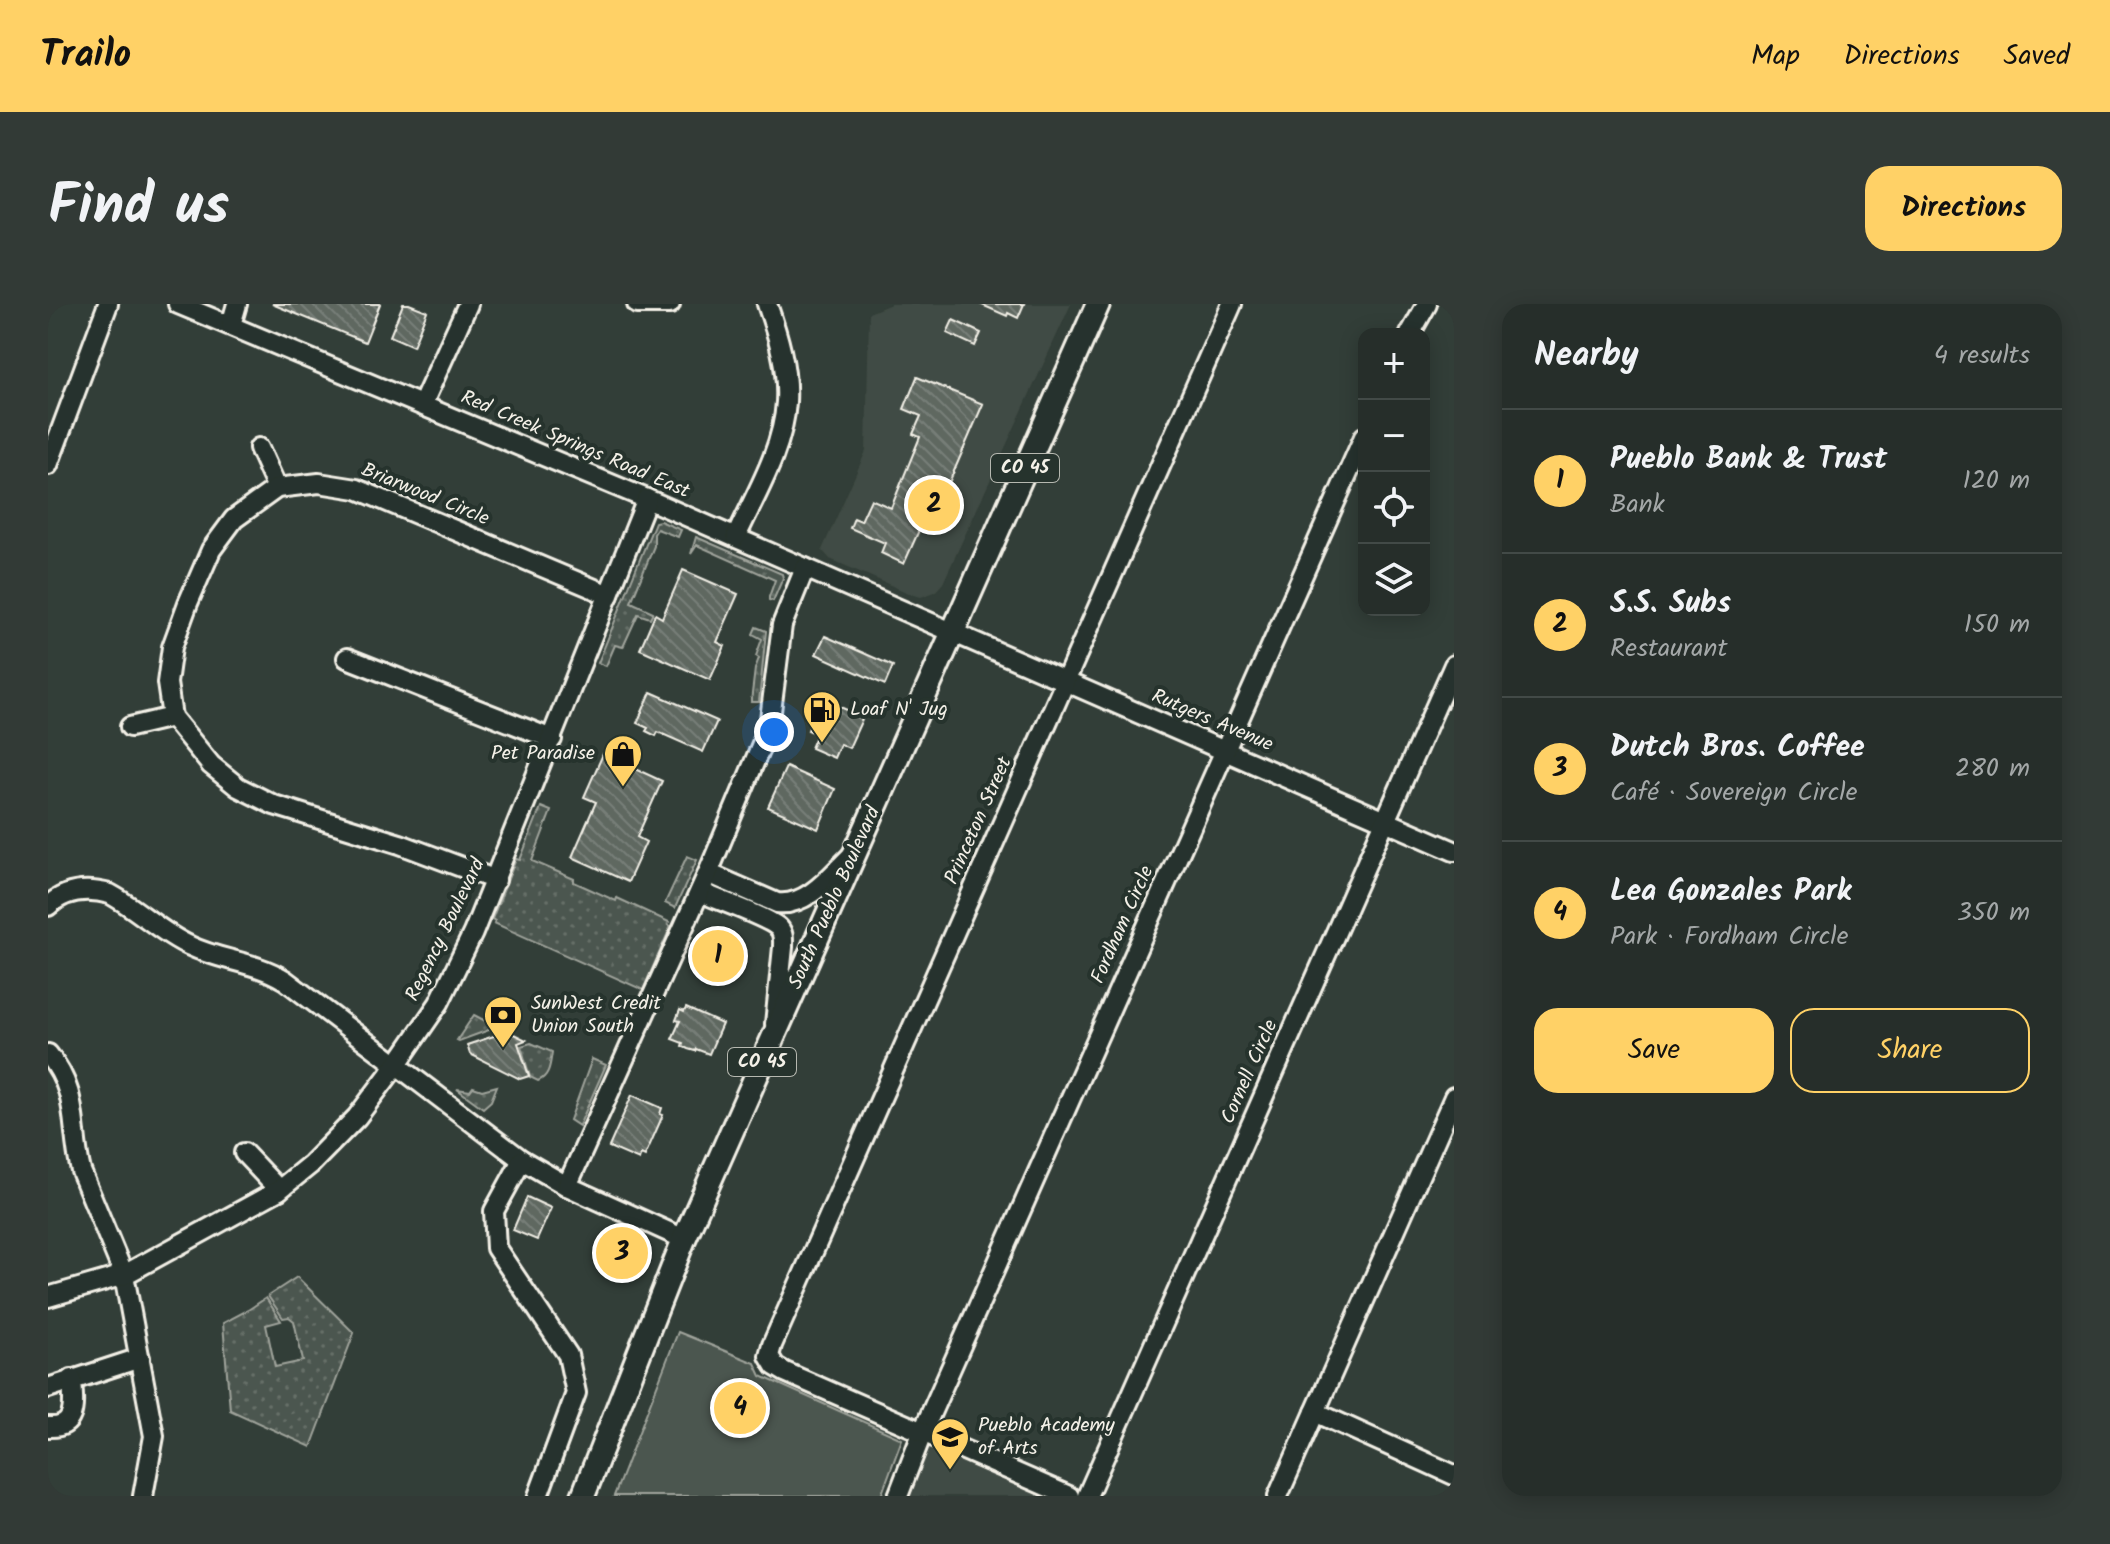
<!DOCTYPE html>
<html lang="en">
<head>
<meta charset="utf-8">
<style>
  body { margin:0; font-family:Kalam,sans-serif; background:#323a36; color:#f1f3f6 }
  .controls { position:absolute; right:24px; top:24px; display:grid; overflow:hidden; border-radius:16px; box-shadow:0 4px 20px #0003 }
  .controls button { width:72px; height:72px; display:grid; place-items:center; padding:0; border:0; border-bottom:2px solid #424a47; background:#262e2a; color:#f1f3f6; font:40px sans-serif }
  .you { position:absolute; left:726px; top:428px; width:28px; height:28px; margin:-20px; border:6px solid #fff; border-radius:50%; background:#1a73e8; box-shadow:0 0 0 12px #1a73e833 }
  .badge { display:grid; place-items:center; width:52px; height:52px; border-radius:50%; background:#ffd166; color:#111; font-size:26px; font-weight:700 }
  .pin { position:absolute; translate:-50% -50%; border:4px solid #fff; box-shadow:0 2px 8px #0006 }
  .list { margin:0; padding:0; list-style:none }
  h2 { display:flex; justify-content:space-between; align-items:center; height:104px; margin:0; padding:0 32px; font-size:34px }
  h2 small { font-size:26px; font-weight:400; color:#a4a8a8 }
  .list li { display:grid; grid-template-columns:52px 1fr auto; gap:24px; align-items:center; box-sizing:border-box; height:144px; padding:0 32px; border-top:2px solid #424a47 }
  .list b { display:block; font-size:30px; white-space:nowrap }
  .list p { margin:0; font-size:26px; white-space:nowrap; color:#a4a8a8 }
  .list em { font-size:26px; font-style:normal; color:#a4a8a8 }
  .actions { display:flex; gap:16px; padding:24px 32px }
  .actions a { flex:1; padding:18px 0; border:2px solid #ffd166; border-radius:24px; text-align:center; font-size:28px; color:#ffd166 }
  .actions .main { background:#ffd166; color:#111 }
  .icon { flex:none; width:44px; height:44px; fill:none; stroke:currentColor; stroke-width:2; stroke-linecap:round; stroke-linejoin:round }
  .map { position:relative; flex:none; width:1406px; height:1192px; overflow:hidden; border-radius:24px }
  header { display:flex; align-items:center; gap:48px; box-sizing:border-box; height:112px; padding:0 40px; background:#ffd166; color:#111 }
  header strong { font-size:38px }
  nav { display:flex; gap:44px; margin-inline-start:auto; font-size:28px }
  .intro { display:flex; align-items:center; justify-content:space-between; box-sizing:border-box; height:192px; padding:0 48px }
  h1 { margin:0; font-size:56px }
  .button { padding:20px 36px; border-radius:24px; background:#ffd166; color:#111; font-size:28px; font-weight:700 }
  main { display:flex; gap:48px; padding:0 48px }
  aside { flex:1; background:#262e2a; border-radius:24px; box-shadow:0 4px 20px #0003 }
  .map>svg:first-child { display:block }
  .built { fill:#404b44 }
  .grass { fill:url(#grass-dots); stroke:#a0a49c; stroke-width:2 }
  .green { fill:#4c564f; stroke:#a0a49c; stroke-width:2 }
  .building { fill:url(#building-back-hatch); stroke:#f4f1e8; stroke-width:2 }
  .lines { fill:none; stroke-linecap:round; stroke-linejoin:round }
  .minor-casing { stroke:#f4f1e8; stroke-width:24 }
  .major-casing { stroke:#f4f1e8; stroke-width:28 }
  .minor { stroke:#26332d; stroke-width:18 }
  .major { stroke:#26332d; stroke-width:22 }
  .labels { text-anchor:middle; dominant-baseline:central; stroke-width:8; stroke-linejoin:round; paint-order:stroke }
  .shield { fill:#26332d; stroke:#b6b8b0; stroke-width:2 }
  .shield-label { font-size:18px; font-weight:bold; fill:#f4f1e8 }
  .street-label { font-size:20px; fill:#f4f1e8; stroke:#26332d }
  .poi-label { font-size:20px; fill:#f4f1e8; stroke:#26332d; text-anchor:start }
</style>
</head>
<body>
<header>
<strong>Trailo</strong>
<nav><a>Map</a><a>Directions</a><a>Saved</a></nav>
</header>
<div class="intro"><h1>Find us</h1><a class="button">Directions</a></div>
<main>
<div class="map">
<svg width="1406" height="1192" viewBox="0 0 1406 1192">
  <defs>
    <pattern id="grass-dots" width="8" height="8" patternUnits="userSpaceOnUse" patternTransform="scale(2)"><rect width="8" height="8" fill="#4c564f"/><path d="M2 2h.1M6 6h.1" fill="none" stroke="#666f68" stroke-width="1.8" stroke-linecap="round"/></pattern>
    <pattern id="building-back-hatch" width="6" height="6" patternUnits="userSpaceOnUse" patternTransform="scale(2)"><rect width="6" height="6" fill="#5f6861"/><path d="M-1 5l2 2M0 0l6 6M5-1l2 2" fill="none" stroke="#777e78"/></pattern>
  </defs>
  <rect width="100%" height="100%" fill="#323e38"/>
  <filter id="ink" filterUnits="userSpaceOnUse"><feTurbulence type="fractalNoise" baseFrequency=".0125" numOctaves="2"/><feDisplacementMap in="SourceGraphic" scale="16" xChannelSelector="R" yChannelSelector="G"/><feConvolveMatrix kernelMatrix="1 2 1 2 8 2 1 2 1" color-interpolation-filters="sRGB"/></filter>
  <g filter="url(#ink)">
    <!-- built -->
    <g class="built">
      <path d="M843 0H1023L895 279 887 288 873 293 863 290 782 255 774 246 818 147 821 9Z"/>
      <path d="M878 1141 991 1192H859Z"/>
    </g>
    <!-- grass -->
    <g class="grass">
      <path d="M612 217 633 226 630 233 609 225 606 230V242L583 298 605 308 602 314 590 310 575 343 567 341 558 362 550 359 607 218Z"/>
      <path d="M648 233 734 270 735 274 725 297 721 296V293L727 276 649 241 643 250Z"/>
      <path d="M708 323 718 327 711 398H703L707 365 711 354 708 352 714 335 705 330Z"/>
      <path d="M493 503 503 507 484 557 526 575V578L568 597 569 594 621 618 620 621 623 622 595 686 446 619 447 617 444 615 468 555 472 556Z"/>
      <path d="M639 552 649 556 627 604 617 599Z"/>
      <path d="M426 711 449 723 411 737 409 736Z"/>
      <path d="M483 739 504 748C502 760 502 772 490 777L482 773 473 742Z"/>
      <path d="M544 755 558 761 531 822 522 816Z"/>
      <path d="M449 782 443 797 435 804 409 785 422 787 425 783 434 786Z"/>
      <path d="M249 973 306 1029 263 1143 182 1106 175 1019 200 1006 218 994 233 1017 218 1021 227 1063 255 1057 246 1017 241 1013 235 1014 220 992Z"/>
    </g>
    <!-- green -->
    <path class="green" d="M630 1028 707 1059 713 1072 854 1135 833 1192H566Z"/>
    <!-- building -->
    <g class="building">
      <path d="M224 0H332L317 38Z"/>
      <path d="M355 0H361L379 7 365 42 342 32Z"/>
      <path d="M932 0H976L970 14 960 9 959 12Z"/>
      <path d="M905 16 933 29 927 42 899 29Z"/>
      <path d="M869 73 935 100 884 218 876 215 856 260 833 249 837 239 802 224 806 214 813 217 823 195 843 204 872 133 865 130 873 112 856 105Z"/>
      <path d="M635 266 690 290 669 338 677 342 662 376 592 345 607 310 614 314Z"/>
      <path d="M777 332 845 362 837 381 768 350Z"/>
      <path d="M603 388 669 417 655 448 610 428 608 432 598 427 600 424 589 419Z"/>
      <path d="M774 395 815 413 801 444 792 440 786 454 763 444 769 430 760 426Z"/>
      <path d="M555 450 614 477 589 533 598 538 580 578 524 553 548 498 536 493Z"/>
      <path d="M738 463 787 485 770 525 720 503Z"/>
      <path d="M675 634 692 641 679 670 649 656 657 638 670 644Z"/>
      <path d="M638 704 674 720 661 750 648 745 647 747 640 745 634 742 635 739 624 735 632 717 628 716 632 706 636 708Z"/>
      <path d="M449 722 478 736 470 739 481 772 472 775 422 750 419 741 452 730Z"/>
      <path d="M584 791 614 804 612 810 615 811 597 852 593 850 591 856 561 843Z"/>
      <path d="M479 893 503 904 489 936 465 926Z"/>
    </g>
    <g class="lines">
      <defs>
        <g id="minor">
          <path d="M130 0 599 195 1406 547"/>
          <path d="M589 0H622"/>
          <path d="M183 21 189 0"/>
          <path d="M1362 30 1379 0"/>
          <path d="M374 101 420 0"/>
          <path d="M211 144 229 184"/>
          <path d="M0 161 60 0"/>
          <path d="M688 233C707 191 735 146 738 98 740 65 730 31 719 0"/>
          <path d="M299 354 504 435"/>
          <path d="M82 423 124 413"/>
          <path d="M660 569 729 599C759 603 783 571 803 552"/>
          <path d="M448 576 352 540 226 501 190 483 163 461 124 413 119 379 124 343 140 299 163 246 186 215 229 184 271 179 309 185 561 291"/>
          <path d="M652 588C667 595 722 614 731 624 736 630 735 636 735 643L727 720"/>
          <path d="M0 602C18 585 40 584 62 590 90 605 113 629 142 642 173 657 206 657 237 676L474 856 519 882 636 935"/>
          <path d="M0 750C32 788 22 823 33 867L76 971 106 1132 95 1192"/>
          <path d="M196 849 231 886"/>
          <path d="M474 856 446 907 448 944 520 1051 528 1089 490 1192"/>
          <path d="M519 882 660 569 721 423 734 321 757 264"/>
          <path d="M0 993 76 971 231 886 263 860 309 813 349 760 391 699 425 629 599 195"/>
          <path d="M0 1084 92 1054"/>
          <path d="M1267 1108 1406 1171"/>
          <path d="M0 1123C31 1125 25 1097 24 1075"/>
          <path d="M850 1192 875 1127 1316 133"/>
          <path d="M1021 1192 737 1068 727 1062 721 1052 724 1041 1184 0"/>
          <path d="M1039 1192 1406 361"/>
          <path d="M1230 1192 1406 793"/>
        </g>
        <path id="major" d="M535 1192 636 935 1050 0"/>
      </defs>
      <!-- minor casing -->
      <use href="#minor" class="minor-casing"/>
      <!-- major casing -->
      <use href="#major" class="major-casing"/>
      <!-- minor -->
      <use href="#minor" class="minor"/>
      <!-- major -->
      <use href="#major" class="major"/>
    </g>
  </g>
  <!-- icons -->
  <defs>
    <symbol id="fuel-pin" viewBox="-11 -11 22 30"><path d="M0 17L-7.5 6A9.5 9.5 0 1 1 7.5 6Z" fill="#ffd166" stroke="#26332d"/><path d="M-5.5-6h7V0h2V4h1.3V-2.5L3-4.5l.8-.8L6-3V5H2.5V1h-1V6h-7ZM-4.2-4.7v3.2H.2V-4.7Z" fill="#111"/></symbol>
    <symbol id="shop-pin" viewBox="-11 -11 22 30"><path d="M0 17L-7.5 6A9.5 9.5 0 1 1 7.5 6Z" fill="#ffd166" stroke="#26332d"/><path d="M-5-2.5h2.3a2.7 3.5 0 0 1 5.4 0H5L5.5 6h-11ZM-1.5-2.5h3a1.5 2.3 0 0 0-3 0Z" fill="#111"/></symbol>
    <symbol id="bank-pin" viewBox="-11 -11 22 30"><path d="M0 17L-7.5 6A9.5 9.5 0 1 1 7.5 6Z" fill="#ffd166" stroke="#26332d"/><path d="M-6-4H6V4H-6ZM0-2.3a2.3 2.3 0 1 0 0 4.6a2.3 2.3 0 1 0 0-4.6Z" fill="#111"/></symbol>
    <symbol id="school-pin" viewBox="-11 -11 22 30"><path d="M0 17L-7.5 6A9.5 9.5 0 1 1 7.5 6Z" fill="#ffd166" stroke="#26332d"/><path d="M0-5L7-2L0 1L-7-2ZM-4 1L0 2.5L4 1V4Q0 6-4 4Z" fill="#111"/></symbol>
  </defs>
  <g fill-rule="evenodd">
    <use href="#fuel-pin" x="752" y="384" width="44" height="60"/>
    <use href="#shop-pin" x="553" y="428" width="44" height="60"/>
    <use href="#bank-pin" x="433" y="689" width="44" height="60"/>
    <use href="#school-pin" x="880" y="1111" width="44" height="60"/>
  </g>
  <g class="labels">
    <!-- shield labels -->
    <g class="shield">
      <rect x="943" y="150" width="68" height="28" rx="6"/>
      <rect x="680" y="744" width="68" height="28" rx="6"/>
    </g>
    <g class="shield-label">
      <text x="977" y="164">CO 45</text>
      <text x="714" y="758">CO 45</text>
    </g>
    <!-- street labels -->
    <g class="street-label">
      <text transform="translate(527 141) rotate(23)">Red Creek Springs Road East</text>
      <text transform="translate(377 191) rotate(22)">Briarwood Circle</text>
      <text transform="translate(1164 417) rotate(23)">Rutgers Avenue</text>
      <text transform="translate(931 517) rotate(-66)">Princeton Street</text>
      <text transform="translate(787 594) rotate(-66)">South Pueblo Boulevard</text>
      <text transform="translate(1075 621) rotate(-66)">Fordham Circle</text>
      <text transform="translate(398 626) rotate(-64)">Regency Boulevard</text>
      <text transform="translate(1202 768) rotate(-66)">Cornell Circle</text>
    </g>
    <!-- poi labels -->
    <g class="poi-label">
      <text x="802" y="406">Loaf N' Jug</text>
      <text x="547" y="450" text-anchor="end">Pet Paradise</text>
      <text x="483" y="700">SunWest Credit<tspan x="483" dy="23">Union South</tspan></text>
      <text x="930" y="1122">Pueblo Academy<tspan x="930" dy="23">of Arts</tspan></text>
    </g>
  </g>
</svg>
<div class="controls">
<button>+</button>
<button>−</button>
<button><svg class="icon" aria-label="locate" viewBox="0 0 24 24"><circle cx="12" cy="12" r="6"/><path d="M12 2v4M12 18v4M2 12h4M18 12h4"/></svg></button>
<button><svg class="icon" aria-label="layers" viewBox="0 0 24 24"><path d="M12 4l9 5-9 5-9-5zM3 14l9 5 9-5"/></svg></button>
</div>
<div class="you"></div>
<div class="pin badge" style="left:670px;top:652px">1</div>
<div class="pin badge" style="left:886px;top:201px">2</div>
<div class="pin badge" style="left:574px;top:949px">3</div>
<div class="pin badge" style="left:692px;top:1104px">4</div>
</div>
<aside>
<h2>Nearby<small>4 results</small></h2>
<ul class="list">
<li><span class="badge">1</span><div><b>Pueblo Bank &amp; Trust</b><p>Bank</p></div><em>120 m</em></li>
<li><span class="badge">2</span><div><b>S.S. Subs</b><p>Restaurant</p></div><em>150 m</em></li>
<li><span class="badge">3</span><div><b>Dutch Bros. Coffee</b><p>Café · Sovereign Circle</p></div><em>280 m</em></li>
<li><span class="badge">4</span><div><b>Lea Gonzales Park</b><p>Park · Fordham Circle</p></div><em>350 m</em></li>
</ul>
<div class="actions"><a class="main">Save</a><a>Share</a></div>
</aside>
</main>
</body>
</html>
